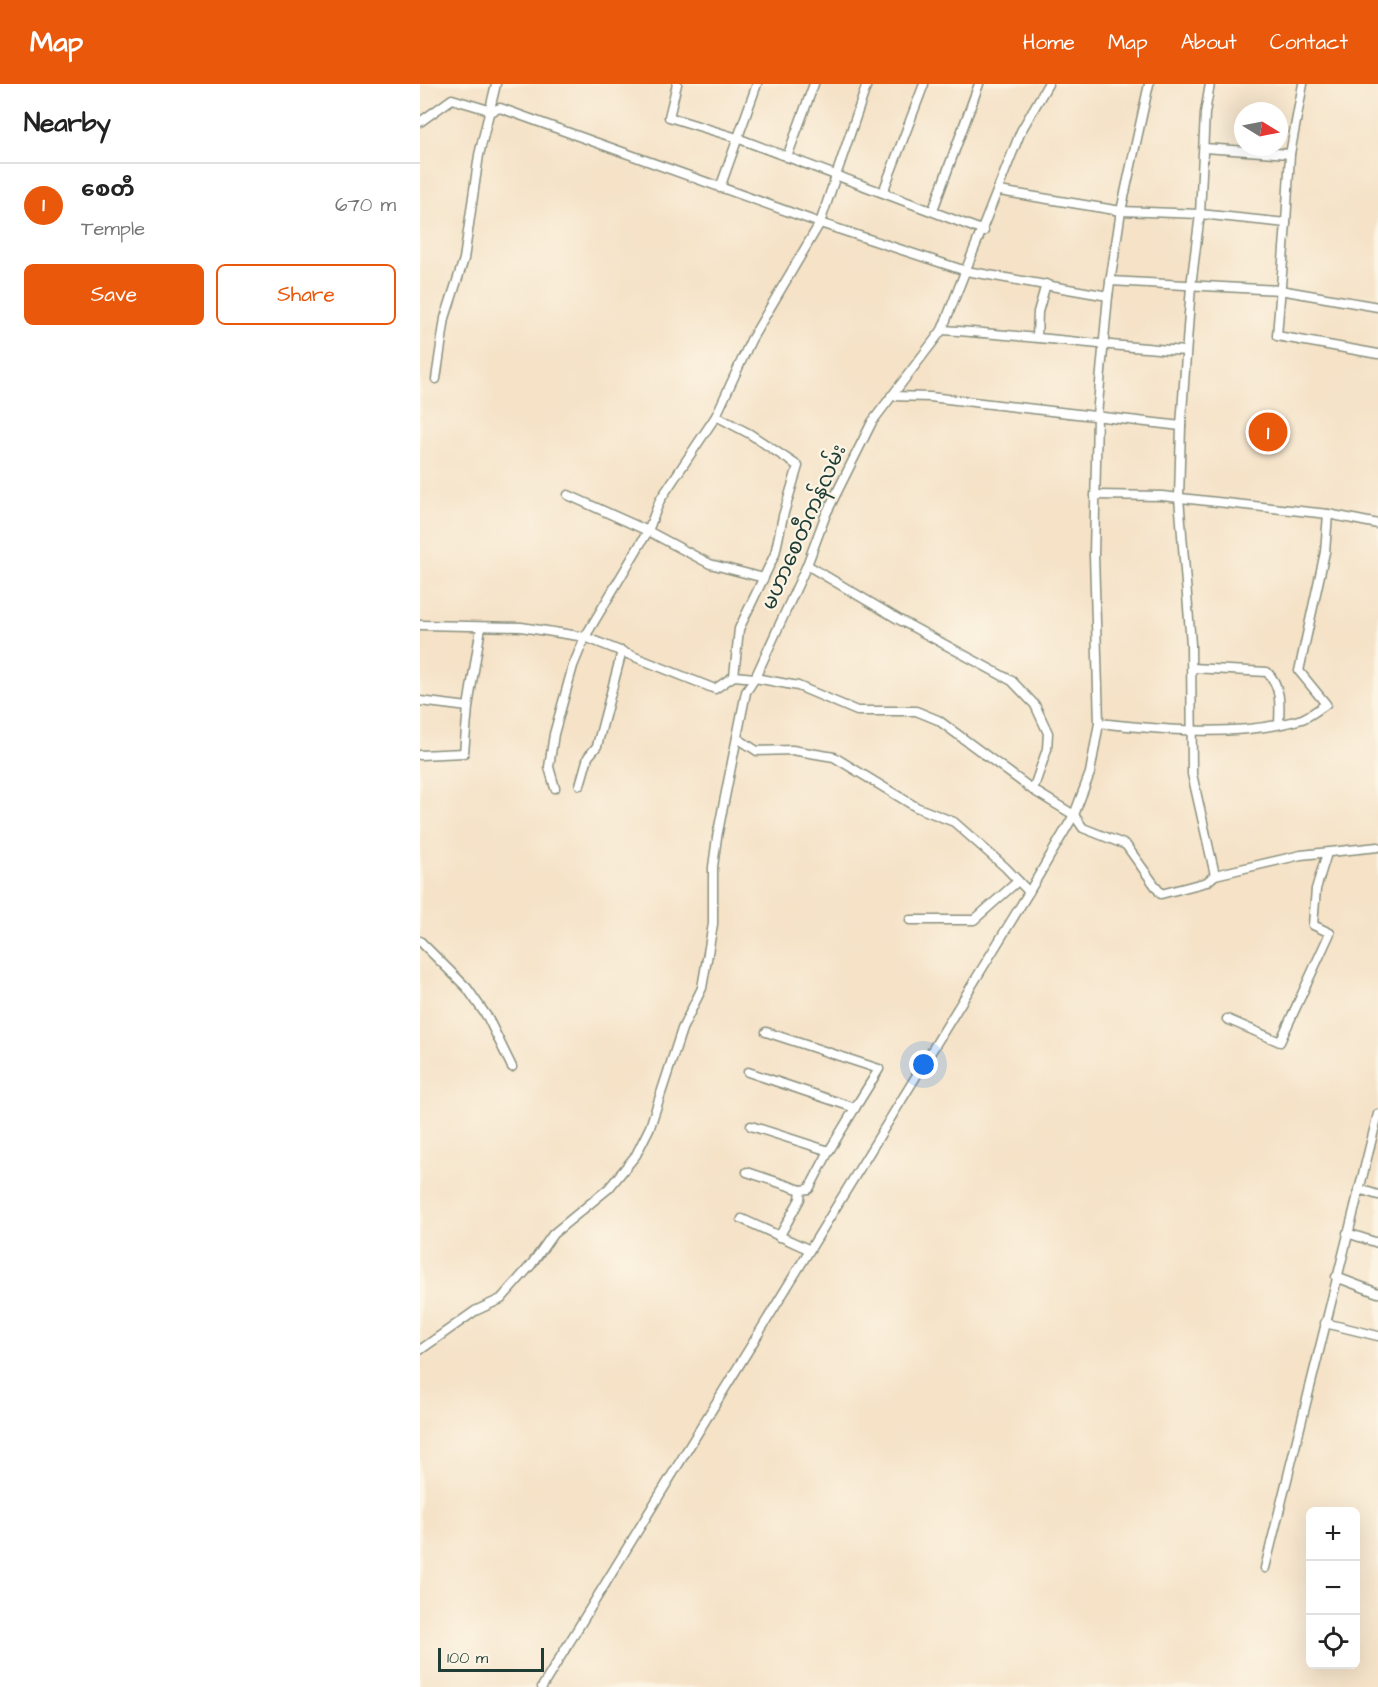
<!DOCTYPE html>
<html lang="en">
<head>
<meta charset="utf-8">
<style>
  body { margin:0; font-family:"Architects Daughter","Noto Sans Myanmar",sans-serif; background:#f2f2f2; color:#222 }
  .controls { position:absolute; right:18px; bottom:18px; display:grid; overflow:hidden; border-radius:9px; box-shadow:0 6px 24px #0002 }
  .controls button { width:54px; height:54px; display:grid; place-items:center; padding:0; border:0; border-bottom:2px solid #e0e0e0; background:#fff; color:#222; font:30px sans-serif }
  .compass { position:absolute; left:814px; top:18px; width:54px; height:54px; border-radius:50%; background:#fff; box-shadow:0 6px 24px #0002; rotate:100deg }
  .scale { position:absolute; left:18px; bottom:15px; width:106px; box-sizing:border-box; padding-left:6px; border:3px solid #1f3d34; border-top:0; font-size:16px; line-height:21px; white-space:nowrap; color:#1f3d34; -webkit-text-stroke:4px #fcf5e5; paint-order:stroke }
  .you { position:absolute; left:504px; top:981px; width:21px; height:21px; margin:-15px; border:4px solid #fff; border-radius:50%; background:#1a73e8; box-shadow:0 0 0 9px #1a73e833 }
  .badge { display:grid; place-items:center; width:39px; height:39px; border-radius:50%; background:#ea580c; color:#fff; font-size:20px; font-weight:700 }
  .pin { position:absolute; translate:-50% -50%; border:3px solid #fff; box-shadow:0 2px 6px #0006 }
  .list { margin:0; padding:0; list-style:none }
  h2 { display:flex; justify-content:space-between; align-items:center; height:78px; margin:0; padding:0 24px; font-size:26px }
  h2 small { font-size:20px; font-weight:400; color:#767676 }
  .list li { display:grid; grid-template-columns:39px 1fr auto; gap:18px; align-items:center; box-sizing:border-box; height:84px; padding:0 24px; border-top:2px solid #e0e0e0 }
  .list b { display:block; font-size:22px; white-space:nowrap }
  .list p { margin:0; font-size:20px; white-space:nowrap; color:#767676 }
  .list em { font-size:20px; font-style:normal; color:#767676 }
  .actions { display:flex; gap:12px; padding:18px 24px }
  .actions a { flex:1; padding:14px 0; border:2px solid #ea580c; border-radius:9px; text-align:center; font-size:21px; color:#ea580c }
  .actions .main { background:#ea580c; color:#fff }
  .icon { flex:none; width:33px; height:33px; fill:none; stroke:currentColor; stroke-width:2; stroke-linecap:round; stroke-linejoin:round }
  .map { position:relative; flex:none; width:958px; height:1603px; overflow:hidden }
  header { display:flex; align-items:center; gap:36px; box-sizing:border-box; height:84px; padding:0 30px; background:#ea580c; color:#fff }
  header strong { font-size:28px }
  nav { display:flex; gap:33px; margin-inline-start:auto; font-size:21px }
  main { display:flex }
  aside { flex:1; background:#fff }
  .map>svg:first-child { display:block }
  .lines { fill:none; stroke-linecap:round; stroke-linejoin:round }
  .minor-casing { stroke:#8a907e; stroke-width:11 }
  .minor { stroke:#fff; stroke-width:8 }
  .labels { text-anchor:middle; dominant-baseline:central; stroke-width:4.5; stroke-linejoin:round; paint-order:stroke }
  .street-label { font-size:21px; fill:#1f3d34; stroke:#fcf5e5 }
</style>
</head>
<body>
<header>
<strong>Map</strong>
<nav><a>Home</a><a>Map</a><a>About</a><a>Contact</a></nav>
</header>
<main>
<aside>
<h2>Nearby<small></small></h2>
<ul class="list">
<li><span class="badge">1</span><div><b>စေတီ</b><p>Temple</p></div><em>670 m</em></li>
</ul>
<div class="actions"><a class="main">Save</a><a>Share</a></div>
</aside>
<div class="map">
<svg width="958" height="1603" viewBox="0 0 958 1603">
  <rect width="100%" height="100%" fill="#fcf5e5"/>
  <filter id="ink" filterUnits="userSpaceOnUse"><feTurbulence type="fractalNoise" baseFrequency=".0167" numOctaves="2"/><feDisplacementMap in="SourceGraphic" scale="12" xChannelSelector="R" yChannelSelector="G"/><feConvolveMatrix kernelMatrix="1 2 1 2 8 2 1 2 1" color-interpolation-filters="sRGB"/></filter>
  <filter id="wash" filterUnits="userSpaceOnUse"><feTurbulence type="fractalNoise" baseFrequency=".008" numOctaves="4" result="noise"/><feDisplacementMap in="SourceGraphic" scale="24" xChannelSelector="R" yChannelSelector="G"/><feGaussianBlur stdDeviation="1.35" result="paint"/><feColorMatrix in="noise" values="0 0 0 0 0 0 0 0 0 0 0 0 0 0 0 0 0 1.4 0 .05"/><feComposite in="paint" operator="in"/></filter>
  <g filter="url(#wash)">
    <rect width="100%" height="100%" fill="#f5e2c7"/>
  </g>
  <g filter="url(#ink)">
    <g class="lines">
      <defs>
        <g id="minor">
          <path d="M257 0 249 33 317 54 564 147"/>
          <path d="M0 38 32 15 72 27 80 24 400 139 546 187 688 212"/>
          <path d="M784 64 870 70"/>
          <path d="M367 73 394 0"/>
          <path d="M300 104 337 0"/>
          <path d="M579 107 701 127 780 130 866 139 870 70 883 0"/>
          <path d="M463 108 504 0"/>
          <path d="M513 126 559 0"/>
          <path d="M866 139 857 252 958 270"/>
          <path d="M690 197 860 206 958 223"/>
          <path d="M522 246C604 251 684 262 766 267"/>
          <path d="M617 253 618 228 626 200"/>
          <path d="M16 295 25 234 44 175 59 71 76 0"/>
          <path d="M471 312 510 313 761 342 771 202 780 130 785 29 790 0"/>
          <path d="M296 332 330 350 378 382 363 432 355 470 319 545 314 592"/>
          <path d="M761 342 759 414 771 560 772 690 795 791 881 771 958 763"/>
          <path d="M148 411 228 447 290 480 344 494"/>
          <path d="M675 411 742 412 908 430 958 440"/>
          <path d="M387 481 478 535 592 597 615 621 628 649 627 665 613 706"/>
          <path d="M0 541 101 543 165 553 295 605 314 592 335 594 387 481 406 430 452 338 522 246 601 47 628 0"/>
          <path d="M772 584 847 588C861 602 860 619 859 639"/>
          <path d="M0 617 48 623"/>
          <path d="M679 639C743 646 819 654 882 635 890 632 899 625 906 620L879 587 905 468 908 430"/>
          <path d="M317 654 337 667 372 666 414 673 496 723 534 738 585 783 609 808"/>
          <path d="M0 671 44 669 48 623 61 543"/>
          <path d="M160 701 168 673 177 662 202 567"/>
          <path d="M135 704 129 683 134 650 153 582 165 553 228 447 240 416 296 332 331 256 400 139 447 0"/>
          <path d="M490 836H554L598 797"/>
          <path d="M0 857 47 904 68 934 92 983"/>
          <path d="M807 935 860 958 910 849 893 841 896 805 907 769"/>
          <path d="M346 948 459 985 435 1024"/>
          <path d="M328 988 435 1024 409 1067"/>
          <path d="M331 1042 409 1067 389 1105 381 1106"/>
          <path d="M327 1088 381 1106 380 1115 359 1153"/>
          <path d="M939 1105 958 1111"/>
          <path d="M322 1135 388 1165"/>
          <path d="M927 1149 958 1159"/>
          <path d="M916 1193 958 1209"/>
          <path d="M905 1239 958 1252"/>
          <path d="M0 1266 55 1227 81 1215 111 1181 133 1150 189 1104 216 1071 230 1043 262 945 282 904 293 840V783L297 753 326 608 335 594 378 602 437 627H496L518 636 613 706 654 731 663 744 706 761 741 810 787 798 795 791"/>
          <path d="M845 1484 958 1030"/>
          <path d="M122 1603 609 808 654 731 670 689 679 639 674 471 677 331 688 212 701 127 729 0"/>
        </g>
      </defs>
      <!-- minor casing -->
      <use href="#minor" class="minor-casing"/>
      <!-- minor -->
      <use href="#minor" class="minor"/>
    </g>
  </g>
  <g class="labels">
    <!-- street labels -->
    <g class="street-label">
      <text transform="translate(384 443) rotate(-66)">မဟာစေတီကန်လမ်း</text>
    </g>
  </g>
</svg>
<div class="controls">
<button>+</button>
<button>−</button>
<button><svg class="icon" aria-label="locate" viewBox="0 0 24 24"><circle cx="12" cy="12" r="6"/><path d="M12 2v4M12 18v4M2 12h4M18 12h4"/></svg></button>
</div>
<svg class="compass" viewBox="-18 -18 36 36"><path d="M0-13l5 13h-10z" fill="#e53935"/><path d="M0 13l5-13h-10z" fill="#767676"/></svg>
<div class="scale">100 m</div>
<div class="you"></div>
<div class="pin badge" style="left:848px;top:348px">1</div>
</div>
</main>
</body>
</html>
